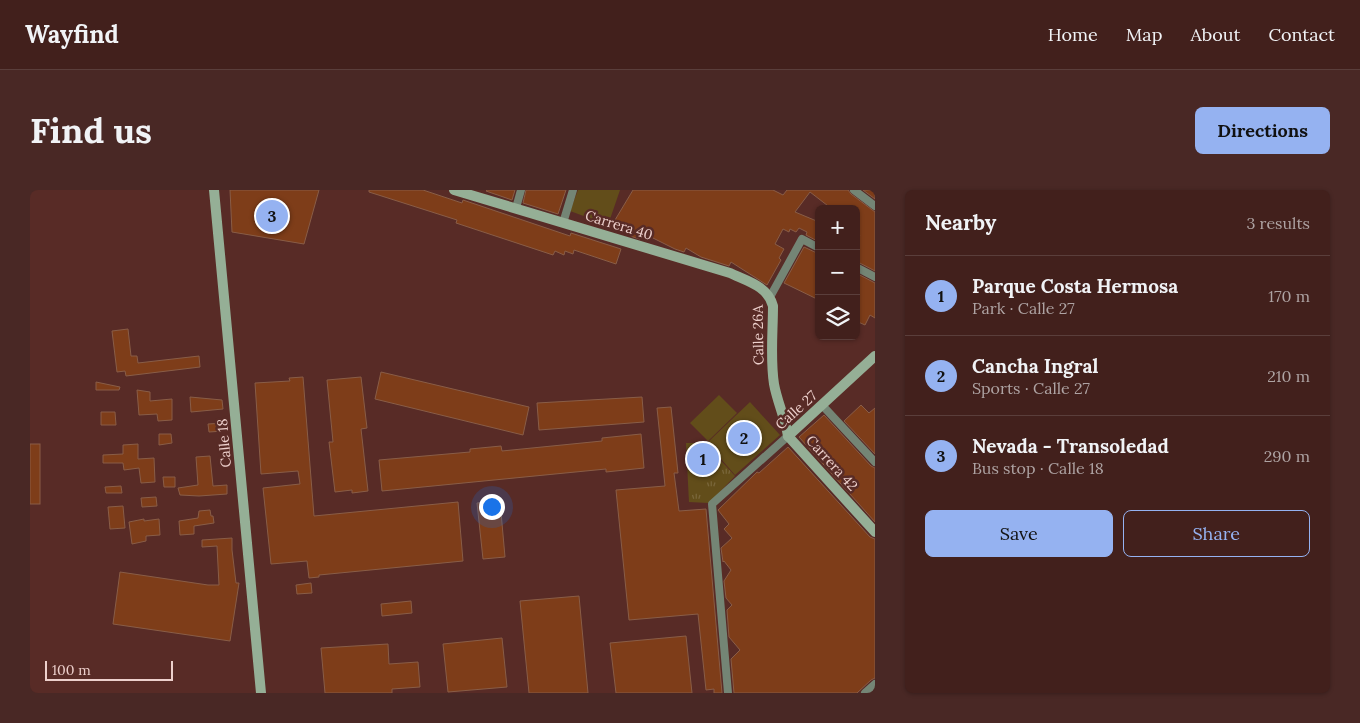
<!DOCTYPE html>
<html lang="en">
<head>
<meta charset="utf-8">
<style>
  body { margin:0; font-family:Lora,serif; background:#492825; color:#f1f3f6 }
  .controls { position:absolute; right:15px; top:15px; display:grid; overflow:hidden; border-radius:8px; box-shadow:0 1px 4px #0004 }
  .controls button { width:45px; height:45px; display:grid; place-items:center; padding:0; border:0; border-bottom:1px solid #5a3e3b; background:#42201c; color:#f1f3f6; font:25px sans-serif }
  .scale { position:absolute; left:15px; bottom:12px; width:128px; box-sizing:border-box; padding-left:5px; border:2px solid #edd0cc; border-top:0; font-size:14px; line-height:18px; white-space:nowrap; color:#edd0cc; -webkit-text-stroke:4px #582b26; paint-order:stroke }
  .you { position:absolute; left:461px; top:316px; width:18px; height:18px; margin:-12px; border:4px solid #fff; border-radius:50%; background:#1a73e8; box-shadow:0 0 0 8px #1a73e833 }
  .badge { display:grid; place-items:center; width:32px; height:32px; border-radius:50%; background:#95b2f1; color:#111; font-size:16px; font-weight:700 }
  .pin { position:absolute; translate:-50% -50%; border:2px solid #fff; box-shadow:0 1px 5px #0006 }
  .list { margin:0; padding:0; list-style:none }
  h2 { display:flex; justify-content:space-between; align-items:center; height:65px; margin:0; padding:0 20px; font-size:21px }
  h2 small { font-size:16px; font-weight:400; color:#aea3a3 }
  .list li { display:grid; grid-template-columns:32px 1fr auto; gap:15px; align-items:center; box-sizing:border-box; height:80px; padding:0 20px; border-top:1px solid #5a3e3b }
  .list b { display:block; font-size:19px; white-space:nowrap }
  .list p { margin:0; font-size:16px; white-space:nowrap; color:#aea3a3 }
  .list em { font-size:16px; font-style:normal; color:#aea3a3 }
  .actions { display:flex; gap:10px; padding:15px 20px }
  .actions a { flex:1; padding:11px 0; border:1px solid #95b2f1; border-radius:8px; text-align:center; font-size:18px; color:#95b2f1 }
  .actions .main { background:#95b2f1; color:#111 }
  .icon { flex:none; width:28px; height:28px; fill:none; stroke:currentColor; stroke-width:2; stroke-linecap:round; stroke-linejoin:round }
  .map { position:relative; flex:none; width:845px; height:503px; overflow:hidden; border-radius:8px }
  header { display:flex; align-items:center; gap:30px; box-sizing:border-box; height:70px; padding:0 25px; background:#42201c; border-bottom:1px solid #5a3e3b }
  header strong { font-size:24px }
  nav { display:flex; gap:28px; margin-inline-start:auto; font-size:18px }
  .intro { display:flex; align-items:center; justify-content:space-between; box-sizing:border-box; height:120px; padding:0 30px }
  h1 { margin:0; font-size:35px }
  .button { padding:12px 22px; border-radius:8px; background:#95b2f1; color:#111; font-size:18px; font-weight:700 }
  main { display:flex; gap:30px; padding:0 30px }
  aside { flex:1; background:#42201c; border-radius:8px; box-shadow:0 1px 4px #0004 }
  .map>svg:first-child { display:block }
  .park { fill:url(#park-tufts) }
  .garden { fill:#624d1a }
  .building { fill:#7e3d19; stroke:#895d47 }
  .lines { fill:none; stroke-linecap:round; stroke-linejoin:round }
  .street { stroke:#748575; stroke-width:8 }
  .secondary { stroke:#95af96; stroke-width:10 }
  .labels { text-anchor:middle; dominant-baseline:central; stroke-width:5; stroke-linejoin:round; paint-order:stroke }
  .street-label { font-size:14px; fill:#edd0cc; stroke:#582b26 }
</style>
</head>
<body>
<header>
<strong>Wayfind</strong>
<nav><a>Home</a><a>Map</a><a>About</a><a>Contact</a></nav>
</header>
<div class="intro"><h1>Find us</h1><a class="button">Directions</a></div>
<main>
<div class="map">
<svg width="845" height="503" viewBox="0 0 845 503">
  <defs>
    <pattern id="park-tufts" width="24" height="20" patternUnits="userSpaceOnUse" patternTransform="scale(1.25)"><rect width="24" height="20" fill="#624d1a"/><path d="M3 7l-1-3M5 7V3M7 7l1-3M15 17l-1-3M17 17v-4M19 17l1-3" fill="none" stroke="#79663a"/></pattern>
  </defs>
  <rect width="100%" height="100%" fill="#582b26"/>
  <!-- park -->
  <path class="park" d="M656 253H675L705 286 679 313 659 312Z"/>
  <!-- garden -->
  <g class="garden">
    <path d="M548 0H590L578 35 540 21Z"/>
    <path d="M689 205 707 223 678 251 660 233Z"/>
    <path d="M720 212 750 245 705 285 677 253Z"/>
  </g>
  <!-- building -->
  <g class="building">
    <path d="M200 0H289L274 54 202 42Z"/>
    <path d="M339 0H393L432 13 433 10 540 46 541 43 591 59 586 74 544 60 543 64 535 61 534 65 525 61 523 65 426 33 427 30 339 2Z"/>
    <path d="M457 0H485L482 10 456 1Z"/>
    <path d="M496 0H536L528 24 493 13Z"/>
    <path d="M603 0H743L753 5 757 0H818L821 4 845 22V81L826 71V51L830 45 826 42V19H802L780 2 765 22 789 32V52L776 45 777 42 769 38 766 42 760 39 759 42 753 39 745 54 754 59 749 68 751 70 737 95 701 72 699 76 671 67 656 58 654 62 645 59 613 43 610 49 603 47 582 35Z"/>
    <path d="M833 0H845V9Z"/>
    <path d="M774 57 789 64V110L754 93Z"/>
    <path d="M826 83 845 93V128L840 125 835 135 826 131Z"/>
    <path d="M98 139 101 166H107L108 173 169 166 170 177 96 186 95 181 87 182 82 141Z"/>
    <path d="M351 182 499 217 493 245 345 209Z"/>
    <path d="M273 187 284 326 428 312 433 371 289 385V387L279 388 277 371 241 374 233 298 270 294 268 281 231 284 225 193 260 191 259 188Z"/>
    <path d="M331 187 337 238 331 239 338 301 322 303V300L305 302 299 252H303L297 190Z"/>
    <path d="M66 192 90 197 89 200H66Z"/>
    <path d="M107 200 120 202V211L142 209V230L128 231 127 224 109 225Z"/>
    <path d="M160 207 192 210 193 219 161 222Z"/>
    <path d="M612 207 614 232 509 240 507 213Z"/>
    <path d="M831 215 839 223 845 218V264L814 231Z"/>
    <path d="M641 217 648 283H644L649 321 676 319 692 503H684V499L676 500 668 424 599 430 586 300 635 296 627 218Z"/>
    <path d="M71 222H85L86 235H71Z"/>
    <path d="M794 225 841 276 845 278V332L769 247Z"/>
    <path d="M194 233V241L179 242 178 234Z"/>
    <path d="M129 244H141L142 253 129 255Z"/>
    <path d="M611 244 614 278 576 282V279L352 301 349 270 440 262V259L471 256 472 261 572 251V248Z"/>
    <rect x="0" y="254" width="10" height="60"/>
    <path d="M108 254V269L124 268 125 292 111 293 109 278 94 280 93 273H73V265L93 264V255Z"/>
    <path d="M758 257 840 347 845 349V488L841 490 827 503H704L701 469 710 460 699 447 697 420 702 415 696 408 694 391 701 380 694 371 693 372 691 358 702 348 694 339 699 334 688 320 727 282 729 283Z"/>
    <path d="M180 266 183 296 197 295V304L169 306 150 305 148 298 168 295 166 267Z"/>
    <path d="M133 287H145V297H134Z"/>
    <path d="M91 296 92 303H76L75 297Z"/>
    <path d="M126 307 127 316 112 317 111 308Z"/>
    <path d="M470 311 475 367 453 369 447 313Z"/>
    <path d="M93 316 95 338 80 339 78 317Z"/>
    <path d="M180 320 181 326H183L184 333 164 336V344L150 345 149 331 168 328 169 321Z"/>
    <path d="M114 329V331L129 329 130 345 116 346V351L102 354 99 332Z"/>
    <path d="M202 348V360L206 393H209L200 451 83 434 90 382 178 395H189L187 356 172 357V350Z"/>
    <path d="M281 393 282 403 267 404 266 395Z"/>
    <path d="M549 406 558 503H499L490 411Z"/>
    <path d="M381 411 382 423 352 426 351 414Z"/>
    <path d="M656 446 662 503H586L580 453Z"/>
    <path d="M472 448 477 497 418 502 413 454Z"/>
    <path d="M358 454 359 474 388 472 390 497 362 499V503H295L291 458Z"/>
  </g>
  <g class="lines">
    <!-- street -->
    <g class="street">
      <path d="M824 0 845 16"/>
      <path d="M486 18 491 0"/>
      <path d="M533 33 543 0"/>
      <path d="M826 77 845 87"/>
      <path d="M740 107 772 49 789 58"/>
      <path d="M792 215 845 272"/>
      <path d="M698 503 682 314 758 246"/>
      <path d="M835 503 845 494"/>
    </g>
    <!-- secondary -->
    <g class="secondary">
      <path d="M184 0 231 503"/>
      <path d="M424 0 700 83C717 91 738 96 743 116 743 141 740 169 744 194 747 211 755 228 758 246"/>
      <path d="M758 246 845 342"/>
      <path d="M758 246 845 166"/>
    </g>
  </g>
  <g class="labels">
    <!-- street labels -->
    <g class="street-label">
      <text transform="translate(589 35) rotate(17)">Carrera 40</text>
      <text transform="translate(728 145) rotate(-91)">Calle 26A</text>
      <text transform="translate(766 220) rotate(-42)">Calle 27</text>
      <text transform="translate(194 253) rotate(-95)">Calle 18</text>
      <text transform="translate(802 273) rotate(48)">Carrera 42</text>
    </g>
  </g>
</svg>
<div class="controls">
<button>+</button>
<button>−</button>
<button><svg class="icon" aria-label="layers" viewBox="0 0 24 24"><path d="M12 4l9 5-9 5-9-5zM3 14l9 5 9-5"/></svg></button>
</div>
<div class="scale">100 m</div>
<div class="you"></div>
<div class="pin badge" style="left:673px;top:269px">1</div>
<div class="pin badge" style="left:714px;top:248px">2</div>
<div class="pin badge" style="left:242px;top:26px">3</div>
</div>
<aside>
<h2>Nearby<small>3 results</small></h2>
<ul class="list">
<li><span class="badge">1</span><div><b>Parque Costa Hermosa</b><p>Park · Calle 27</p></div><em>170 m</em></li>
<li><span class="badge">2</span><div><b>Cancha Ingral</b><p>Sports · Calle 27</p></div><em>210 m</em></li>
<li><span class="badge">3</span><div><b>Nevada - Transoledad</b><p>Bus stop · Calle 18</p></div><em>290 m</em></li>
</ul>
<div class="actions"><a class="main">Save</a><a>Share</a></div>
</aside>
</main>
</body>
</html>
